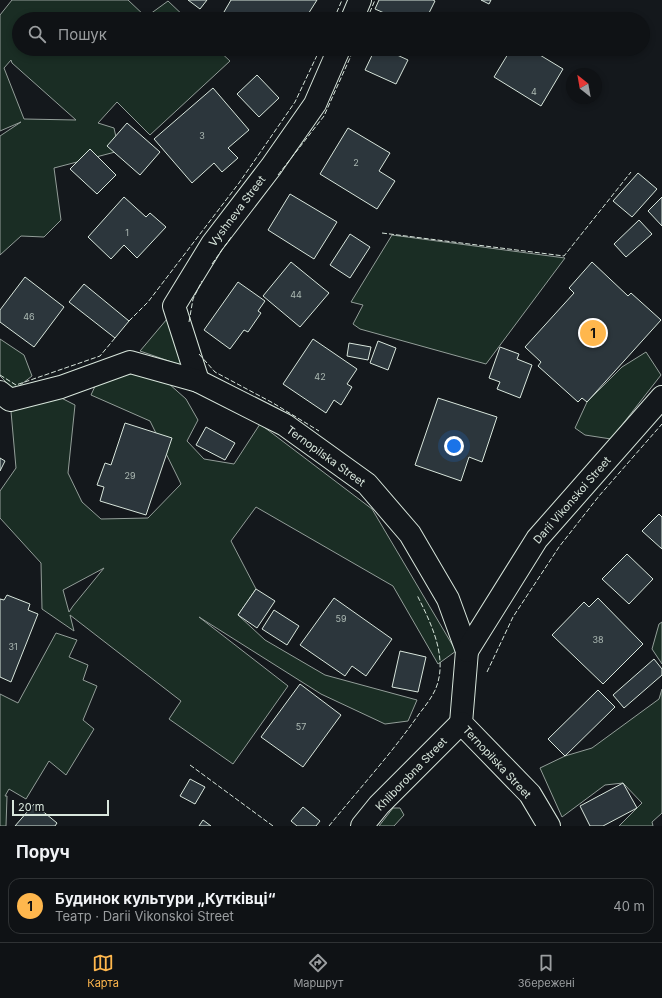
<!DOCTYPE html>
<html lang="uk">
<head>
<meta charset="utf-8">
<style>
  body { margin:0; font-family:Inter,sans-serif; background:#1d2022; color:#f1f3f6 }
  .compass { position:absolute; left:566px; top:68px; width:36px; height:36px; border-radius:50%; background:#0f1215; box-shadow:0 2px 6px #0003; rotate:329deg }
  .scale { position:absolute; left:12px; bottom:10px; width:97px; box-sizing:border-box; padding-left:4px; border:2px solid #d8e6dc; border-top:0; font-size:11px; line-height:14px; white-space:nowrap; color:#d8e6dc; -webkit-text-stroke:3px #14181c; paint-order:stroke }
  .you { position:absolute; left:454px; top:446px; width:14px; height:14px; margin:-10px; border:3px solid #fff; border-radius:50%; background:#1a73e8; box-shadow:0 0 0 6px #1a73e833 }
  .badge { display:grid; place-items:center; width:26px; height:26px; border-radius:50%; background:#ffb74d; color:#111; font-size:13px; font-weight:700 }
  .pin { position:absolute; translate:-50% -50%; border:2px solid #fff; box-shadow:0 1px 4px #0006 }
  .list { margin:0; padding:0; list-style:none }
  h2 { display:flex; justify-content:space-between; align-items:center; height:52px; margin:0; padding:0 16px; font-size:17px }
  h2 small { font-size:13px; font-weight:400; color:#9b9ea0 }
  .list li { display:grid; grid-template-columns:26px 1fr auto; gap:12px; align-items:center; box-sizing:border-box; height:56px; margin:0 8px 8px; padding:0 8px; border:1px solid #2f3234; border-radius:12px }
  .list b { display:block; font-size:15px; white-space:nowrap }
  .list p { margin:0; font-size:13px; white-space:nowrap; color:#9b9ea0 }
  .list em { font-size:13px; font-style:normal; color:#9b9ea0 }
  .icon { flex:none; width:22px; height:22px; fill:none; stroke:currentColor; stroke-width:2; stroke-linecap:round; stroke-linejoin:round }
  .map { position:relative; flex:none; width:662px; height:826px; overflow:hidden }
  .search { position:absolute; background:#0f1215; box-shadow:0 2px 6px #0003; left:12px; right:12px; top:12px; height:44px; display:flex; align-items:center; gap:10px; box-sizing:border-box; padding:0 14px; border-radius:22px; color:#9b9ea0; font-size:15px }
  .sheet { height:116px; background:#0f1215 }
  nav { display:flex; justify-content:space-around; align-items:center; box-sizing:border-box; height:56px; border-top:1px solid #2f3234; background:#0f1215; font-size:11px; color:#9b9ea0 }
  nav a { display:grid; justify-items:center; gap:2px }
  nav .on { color:#ffb74d }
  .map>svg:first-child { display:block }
  .green { fill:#1a2d24; stroke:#939e99; fill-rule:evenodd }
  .building { fill:#2c363c; stroke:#d8e6dc }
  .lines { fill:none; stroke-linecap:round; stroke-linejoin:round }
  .minor-casing { stroke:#d8e6dc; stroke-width:24 }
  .minor { stroke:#14181c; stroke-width:22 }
  .fence { stroke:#d8e6dc; stroke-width:1; stroke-dasharray:5 2; stroke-linecap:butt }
  .labels { text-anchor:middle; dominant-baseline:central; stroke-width:3; stroke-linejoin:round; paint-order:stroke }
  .number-label { font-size:9px; fill:#adbab4 }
  .street-label { font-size:11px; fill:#d8e6dc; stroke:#14181c }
</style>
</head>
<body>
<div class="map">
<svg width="662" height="826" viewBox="0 0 662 826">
  <rect width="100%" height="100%" fill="#14181c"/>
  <!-- green -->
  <g class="green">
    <path d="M12 0H128L146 17 168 1 187 19H19V49H217L230 61 150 135 117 102 98 123 114 128 119 151 54 168 61 220 44 237 21 236 0 255V136L21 122 0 131V15ZM11 60 12 63 76 120 24 119 4 68Z"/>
    <path d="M392 235 565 258 486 364 360 329 353 324 363 305 351 302Z"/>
    <path d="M167 319 186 367 140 351Z"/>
    <path d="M0 339 24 355 32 376 14 390 0 376Z"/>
    <path d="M646 352 661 375 611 439 585 435 575 428 587 402 622 367Z"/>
    <path d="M125 367 168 383 186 399 198 420 187 441 204 459 234 464 260 424 372 509 456 651 438 664 393 586 256 507 231 541 256 589 238 615 265 640 325 675 417 700 408 721 385 724 321 694 199 617 288 686 233 764 169 719 181 701 70 615 74 631 42 609 41 563 0 518V491L16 468 10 400 34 384 75 405 68 473 82 502 101 519 148 518 181 484 150 421 91 395 101 373ZM104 568 73 606 69 612 63 590Z"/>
    <path d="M662 622V664L652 649 659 624Z"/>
    <path d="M56 633 77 640 69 657 88 665 83 680 97 686 83 720 94 729 66 775 49 761 26 799 9 789 5 796H7L6 826H0V694L18 703Z"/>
    <path d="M662 689V813L652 822 653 826H619L642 803 623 783 605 785 562 817 540 768 565 756 592 748 659 699Z"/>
    <path d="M393 808H400L404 815 394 826H379Z"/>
  </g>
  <!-- building -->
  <g class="building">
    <path d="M188 0H207L200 9Z"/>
    <path d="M231 0H317L305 19H235L224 12Z"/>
    <path d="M379 0H433L435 1 426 19H398L375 9Z"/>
    <path d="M481 0H491L489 4Z"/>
    <path d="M375 49H384L408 60 396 84 365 70Z"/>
    <path d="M511 49H530L563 69 541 106 494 77Z"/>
    <path d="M257 75 279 98 259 117 237 94Z"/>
    <path d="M213 88 249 130 228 148 238 158 222 172 214 163 192 183 154 139Z"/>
    <path d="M127 123 160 152 140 175 107 146Z"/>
    <path d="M348 128 390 153 379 171 395 181 377 209 320 174Z"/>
    <path d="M90 149 116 175 97 194 70 169Z"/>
    <path d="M638 173 657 189 632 217 613 201Z"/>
    <path d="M290 194 337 222 314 259 268 230Z"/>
    <path d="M124 197 146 217 150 213 166 227 137 258 124 245 111 259 88 237Z"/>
    <path d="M662 197V226L648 211Z"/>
    <path d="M639 220 652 234 626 257 614 244Z"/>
    <path d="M350 234 370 247 350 278 330 265Z"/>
    <path d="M291 262 329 293 300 327 263 296Z"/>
    <path d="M592 262 628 296 631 293 661 320 587 402 582 398 578 402 538 366 541 362 525 347 574 293 569 288Z"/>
    <path d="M25 277 64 307 34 347 0 322V310Z"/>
    <path d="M238 282 265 301 258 311 261 313 248 332 244 330 230 349 204 330Z"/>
    <path d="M84 284 129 321 115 338 69 302Z"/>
    <path d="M313 339 357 369 347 384 352 387 341 405 334 400 326 413 283 384Z"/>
    <path d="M378 341 396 348 388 370 370 363Z"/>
    <path d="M349 343 371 347 368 360 347 356Z"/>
    <path d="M500 347 519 354 517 359 532 365 520 398 497 389 500 382 489 378Z"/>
    <path d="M438 398 497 417 482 462 469 457 461 481 415 465Z"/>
    <path d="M125 423 172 438 146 515 100 501 104 487 97 485 105 463 111 465Z"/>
    <path d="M206 427 235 443 225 460 196 445Z"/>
    <path d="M0 458 5 461 0 471Z"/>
    <path d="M659 514 662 517V549L642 531Z"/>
    <path d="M627 554 653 579 629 604 602 579Z"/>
    <path d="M256 589 275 601 257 628 238 615Z"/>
    <path d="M7 595 30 604 28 610 38 614 11 682 0 677V599L4 600Z"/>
    <path d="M334 598 392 639 366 676 352 666 345 676 300 645Z"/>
    <path d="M598 598 643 644 603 684 552 635 584 602 589 607Z"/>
    <path d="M274 610 299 626 287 645 262 629Z"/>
    <path d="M400 651 426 657 418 692 392 687Z"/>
    <path d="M654 659 662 669V675L624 708 613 695Z"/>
    <path d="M300 684 341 715 303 767 261 737Z"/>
    <path d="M598 690 615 707 565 756 548 739Z"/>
    <path d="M190 779 205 787 195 804 180 796Z"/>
    <path d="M623 783 637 808 603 826H590L580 806Z"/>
    <path d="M34 804 57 823 55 826H15Z"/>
    <path d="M303 807 320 821 316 826H297L291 821Z"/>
    <path d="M203 820 211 826H199Z"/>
  </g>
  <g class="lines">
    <defs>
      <g id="minor">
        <path d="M352 19 360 0"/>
        <path d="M198 381 174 306 212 244 271 167 315 104 339 49"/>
        <path d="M0 392 10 400 61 387 130 362 198 381 285 425 367 484 410 534 448 599 467 651 461 723 530 794 549 826"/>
        <path d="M467 651 537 539 662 397"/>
        <path d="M362 826 379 805 461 723"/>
      </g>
    </defs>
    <!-- minor casing -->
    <use href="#minor" class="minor-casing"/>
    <!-- minor -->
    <use href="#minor" class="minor"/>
    <!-- fence -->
    <g class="fence">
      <path d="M334 19 342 0"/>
      <path d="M367 19 375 0"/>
      <path d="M278 175 324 116 354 49"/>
      <path d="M382 233 564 256 631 172"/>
      <path d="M212 264 232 236"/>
      <path d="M129 321 148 302 239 183 295 102 320 49"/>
      <path d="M189 322 193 299 202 281"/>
      <path d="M199 354 215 372 273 403 319 431"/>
      <path d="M0 375 16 385 100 356 115 338"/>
      <path d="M487 672 513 617 559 547 599 496 662 424"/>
      <path d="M190 765 273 826"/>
      <path d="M329 826C359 789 392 753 419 714 426 705 435 694 438 682 446 653 430 621 417 595"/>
    </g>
  </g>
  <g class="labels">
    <!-- number labels -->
    <g class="number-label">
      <text x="534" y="91">4</text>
      <text x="202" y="135">3</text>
      <text x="356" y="162">2</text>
      <text x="127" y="232">1</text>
      <text x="296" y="294">44</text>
      <text x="29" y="316">46</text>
      <text x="320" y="376">42</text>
      <text x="130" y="475">29</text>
      <text x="341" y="618">59</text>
      <text x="598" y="639">38</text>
      <text x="13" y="646">31</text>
      <text x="301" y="726">57</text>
    </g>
    <!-- street labels -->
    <g class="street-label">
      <text transform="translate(237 211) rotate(-53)">Vyshneva Street</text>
      <text transform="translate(326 456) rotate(36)">Ternopilska Street</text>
      <text transform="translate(572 500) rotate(-49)">Darii Vikonskoi Street</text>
      <text transform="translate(497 762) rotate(47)">Ternopilska Street</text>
      <text transform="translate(411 774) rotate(-46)">Khliborobna Street</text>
    </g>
  </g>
</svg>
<svg class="compass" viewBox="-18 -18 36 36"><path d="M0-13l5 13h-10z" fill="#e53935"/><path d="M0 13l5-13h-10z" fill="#9b9ea0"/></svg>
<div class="scale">20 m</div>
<div class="you"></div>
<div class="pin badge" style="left:593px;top:333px">1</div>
<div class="search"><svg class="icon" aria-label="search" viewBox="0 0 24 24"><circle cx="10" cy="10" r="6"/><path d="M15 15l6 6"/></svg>Пошук</div>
</div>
<section class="sheet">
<h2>Поруч<small></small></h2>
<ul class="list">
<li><span class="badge">1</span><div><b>Будинок культури „Кутківці“</b><p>Театр · Darii Vikonskoi Street</p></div><em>40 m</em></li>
</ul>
</section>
<nav>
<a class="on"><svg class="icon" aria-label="map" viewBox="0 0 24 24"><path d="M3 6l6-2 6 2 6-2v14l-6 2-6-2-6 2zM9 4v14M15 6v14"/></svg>Карта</a>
<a><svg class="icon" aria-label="directions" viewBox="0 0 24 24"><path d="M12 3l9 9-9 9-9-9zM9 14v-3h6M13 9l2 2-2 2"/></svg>Маршрут</a>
<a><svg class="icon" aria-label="saved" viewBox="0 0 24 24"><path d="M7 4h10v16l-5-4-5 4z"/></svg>Збережені</a>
</nav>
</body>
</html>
